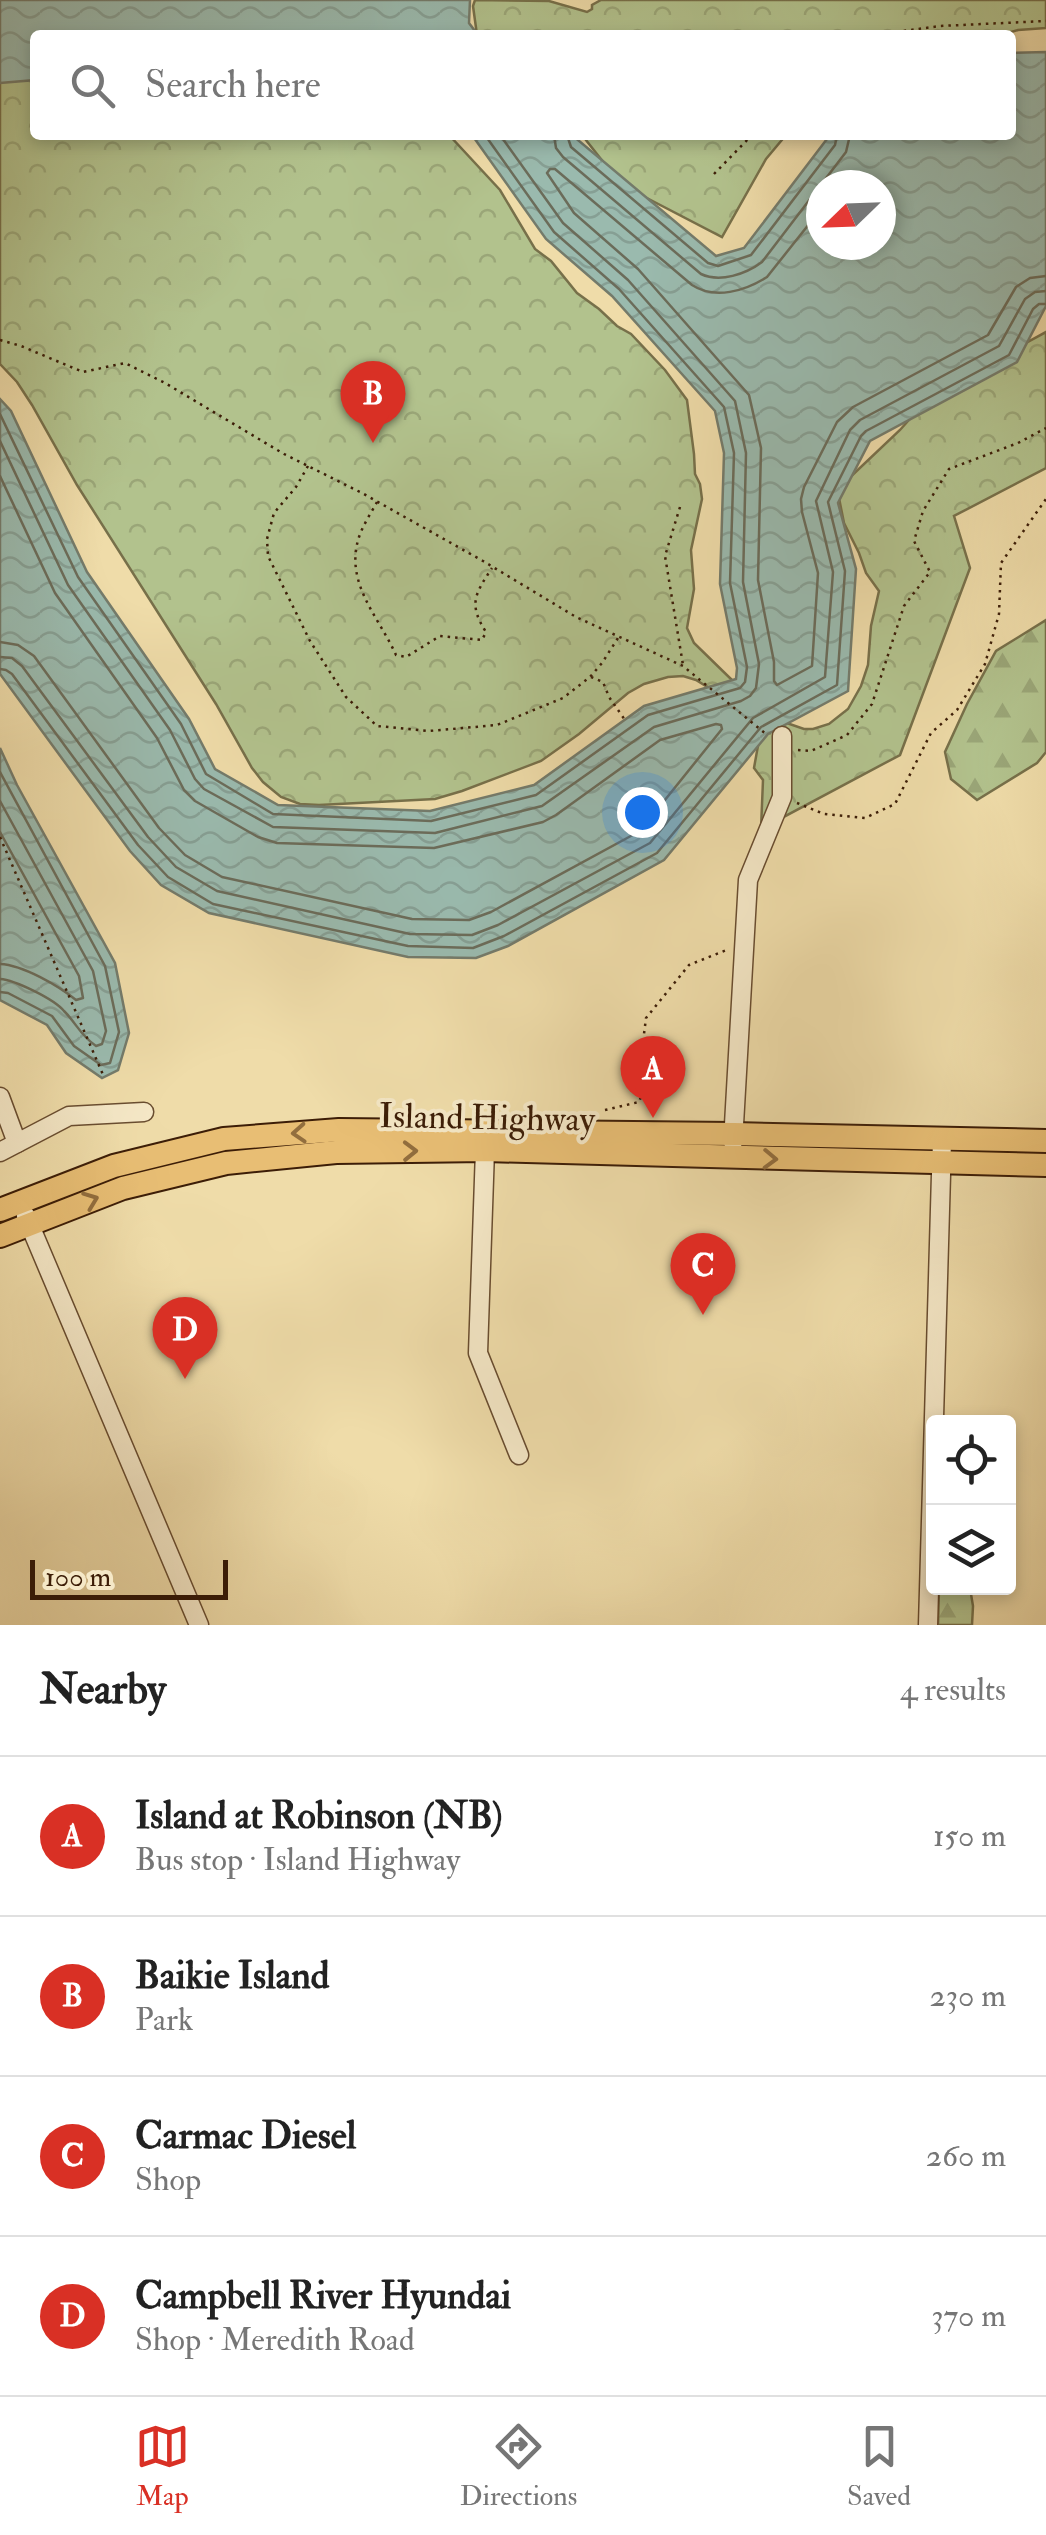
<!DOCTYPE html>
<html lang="en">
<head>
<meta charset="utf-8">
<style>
  body { margin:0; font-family:"IM FELL Double Pica",serif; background:#f6f6f6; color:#222 }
  .controls { position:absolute; right:30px; bottom:30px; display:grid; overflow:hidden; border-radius:10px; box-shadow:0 5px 15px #0003 }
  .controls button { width:90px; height:90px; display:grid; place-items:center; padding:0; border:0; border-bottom:2px solid #e0e0e0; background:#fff; color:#222; font:50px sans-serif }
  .compass { position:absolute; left:806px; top:170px; width:90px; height:90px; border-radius:50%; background:#fff; box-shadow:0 5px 15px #0003; rotate:247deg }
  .scale { position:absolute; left:30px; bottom:25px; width:198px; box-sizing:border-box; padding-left:10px; border:5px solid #3c1d07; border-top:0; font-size:28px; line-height:35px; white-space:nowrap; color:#3c1d07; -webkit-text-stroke:8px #f5e8c7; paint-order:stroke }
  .you { position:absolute; left:642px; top:812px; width:35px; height:35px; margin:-25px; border:8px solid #fff; border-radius:50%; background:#1a73e8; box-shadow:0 0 0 15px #1a73e833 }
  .badge { display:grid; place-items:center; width:65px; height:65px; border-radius:50%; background:#d93025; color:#fff; font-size:32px; font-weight:700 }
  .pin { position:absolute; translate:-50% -82px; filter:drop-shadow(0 2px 5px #0008) }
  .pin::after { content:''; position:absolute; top:52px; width:35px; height:30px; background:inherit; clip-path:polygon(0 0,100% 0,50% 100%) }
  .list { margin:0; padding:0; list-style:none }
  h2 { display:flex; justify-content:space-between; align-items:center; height:130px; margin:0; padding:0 40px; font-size:42px }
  h2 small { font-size:32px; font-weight:400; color:#767676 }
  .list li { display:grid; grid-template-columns:65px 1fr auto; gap:30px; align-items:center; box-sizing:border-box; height:160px; padding:0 40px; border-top:2px solid #e0e0e0 }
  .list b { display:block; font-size:38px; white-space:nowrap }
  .list p { margin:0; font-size:32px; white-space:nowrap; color:#767676 }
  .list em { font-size:32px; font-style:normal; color:#767676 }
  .icon { flex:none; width:55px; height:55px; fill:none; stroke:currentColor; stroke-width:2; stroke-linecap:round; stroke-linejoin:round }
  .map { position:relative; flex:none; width:1046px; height:1625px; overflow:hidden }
  .search { position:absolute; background:#fff; box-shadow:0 5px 15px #0003; left:30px; right:30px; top:30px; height:110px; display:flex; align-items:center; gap:25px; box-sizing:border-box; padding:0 35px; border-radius:10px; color:#767676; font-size:38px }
  .sheet { height:770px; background:#fff }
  nav { display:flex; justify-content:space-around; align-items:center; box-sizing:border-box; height:140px; border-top:2px solid #e0e0e0; background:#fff; font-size:28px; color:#767676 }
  nav a { display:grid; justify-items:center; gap:5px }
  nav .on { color:#d93025 }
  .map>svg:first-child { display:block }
  .forest { fill:url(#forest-firs); stroke:#77704a; stroke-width:2.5 }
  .park { fill:url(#park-crowns); stroke:#77704a; stroke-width:2.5 }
  .water { fill:url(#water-waves); stroke:#747b6b; stroke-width:2.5; fill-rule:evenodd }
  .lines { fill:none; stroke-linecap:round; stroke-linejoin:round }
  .shore { stroke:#6b6c5a; stroke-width:2.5 }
  .minor-casing { stroke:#694d30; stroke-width:21 }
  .major-casing { stroke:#3c1d07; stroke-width:26 }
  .path { stroke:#3c1d07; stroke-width:2.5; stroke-dasharray:2.5 5; stroke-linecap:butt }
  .minor { stroke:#f5e8c7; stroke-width:18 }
  .major { stroke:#e8be74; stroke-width:22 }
  .oneway { stroke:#926e3e }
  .labels { text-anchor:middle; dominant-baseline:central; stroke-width:8; stroke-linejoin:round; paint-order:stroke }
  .street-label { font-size:35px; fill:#3c1d07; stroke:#f5e8c7 }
</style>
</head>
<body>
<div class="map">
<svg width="1046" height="1625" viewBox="0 0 1046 1625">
  <defs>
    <pattern id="forest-firs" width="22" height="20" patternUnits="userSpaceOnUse" patternTransform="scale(2.5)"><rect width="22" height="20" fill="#b2c28d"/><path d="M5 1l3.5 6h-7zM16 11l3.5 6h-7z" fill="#9aa678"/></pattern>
    <pattern id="park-crowns" width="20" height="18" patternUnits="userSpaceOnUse" patternTransform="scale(2.5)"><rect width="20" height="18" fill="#b2c28d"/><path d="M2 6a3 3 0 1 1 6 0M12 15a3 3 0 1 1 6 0" fill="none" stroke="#9aa678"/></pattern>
    <pattern id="water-waves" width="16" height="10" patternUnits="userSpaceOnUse" patternTransform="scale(2.5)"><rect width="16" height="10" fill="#9abaae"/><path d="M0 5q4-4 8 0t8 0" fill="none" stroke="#869f94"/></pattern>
  </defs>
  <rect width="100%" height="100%" fill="#efdca9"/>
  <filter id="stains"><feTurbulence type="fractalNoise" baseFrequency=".002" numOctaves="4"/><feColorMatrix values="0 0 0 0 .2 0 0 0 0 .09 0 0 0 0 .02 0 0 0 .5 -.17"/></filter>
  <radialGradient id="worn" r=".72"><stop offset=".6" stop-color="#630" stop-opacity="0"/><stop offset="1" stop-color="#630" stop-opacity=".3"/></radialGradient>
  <!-- forest -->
  <g class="forest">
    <path d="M1046 620V752L1037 763 977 800 951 779 945 752 967 704 996 651Z"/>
    <path d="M939 1588H970L973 1606 972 1625H938Z"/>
  </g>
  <!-- park -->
  <g class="park">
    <path d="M475 0 549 1 587 12 592 9V5L601 0H1046V28L1018 30 1001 35H477L473 6Z"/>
    <path d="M13 78 35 80V135H449L500 190 535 249 551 261 577 293 599 309 617 326 631 334 665 370 687 400 694 454 695 474 700 484 702 499 691 550 694 589 687 628 694 643 732 680 717 693 696 680 683 676 668 677 644 684 628 693 579 734 541 761 462 791 435 799 319 805 300 804 281 797 263 782 252 768 216 704 77 485 32 405 17 382 0 364V79Z"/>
    <path d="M582 135H786L766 159 722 237 641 195 608 168Z"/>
    <path d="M1046 332V468L954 516 970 568 900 755 761 829 763 780 754 768 759 740 778 720 804 729H813L829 724 848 709 861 686 868 665 871 626 879 591 866 573 859 553 844 523 839 498 844 483 900 430 932 394Z"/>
  </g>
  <!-- water -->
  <g class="water">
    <path d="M0 0H470L469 23 478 35H35V80L0 83Z"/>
    <path d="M1046 52V306L1017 362 870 441 838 503 856 569 848 691 768 734 664 860 508 946 476 958 408 957 209 913 161 885 130 851 0 674V399L11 411 87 572 189 719 215 769 278 805 430 811 534 785 644 706 736 679 737 668 720 584 724 453 715 411 612 296 546 239 472 135H572L716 256 744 248 830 135H1011V53ZM821 185H881V245H821Z"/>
    <path d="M0 748 17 785 115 963 129 1033 118 1070 102 1078 66 1053 47 1025 0 1000Z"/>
  </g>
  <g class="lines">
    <!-- shore -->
    <g class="shore">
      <path d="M554 135 556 148 563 157 701 274C720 283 746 274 762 262L846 152 850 135"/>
      <path d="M567 135 571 147 708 263 718 266 751 255 835 145 837 135"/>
      <path d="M821 209 767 277C745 291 715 300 692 285L555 169H550L547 173 574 213 638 269 749 395 761 448 758 580 774 662V681L777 685 812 666 818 573 802 512 801 499 804 487 837 422 853 407 988 335 1016 287 1030 278 1046 276"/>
      <path d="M0 414 78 577 181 724 206 774 273 814 431 821 536 795 648 715 740 688 745 682 747 667 730 583 734 453 724 407 619 289 554 232 485 135"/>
      <path d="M0 441 68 585 170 730 195 779 204 789 273 827 435 833 542 806 654 727 741 701 750 696 756 688 759 664 743 582 746 453 735 401 628 280 563 223 500 135"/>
      <path d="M0 476 55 593 157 738 184 790 195 801 258 837 277 843 434 848 543 822 556 815 660 740 716 724 721 725 722 729 640 831 491 912 469 920 412 919 222 877 185 855 159 828 34 656 18 645 0 642"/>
      <path d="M0 657 12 658 22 666 148 837 176 867 217 891 410 934 472 935 498 925 650 843 753 718 825 677 833 572 816 501 850 430 860 420 999 346 1025 299 1035 292 1046 291"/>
      <path d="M0 669 6 670 12 674 138 845 168 877 213 904 408 946 473 948 504 936 657 853 761 727 837 685 845 571 828 502 861 436 866 431 1009 355 1033 309 1039 304H1046"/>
      <path d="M0 772 105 966 119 1032 110 1063 101 1065 74 1046 52 1016 8 993 0 992"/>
      <path d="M0 801 93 971 106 1031 102 1044 96 1046C80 1035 77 1024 64 1011 54 999 15 980 0 979"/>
      <path d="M0 832 79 976 83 998 76 1000C59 986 23 965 0 964"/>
    </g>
    <defs>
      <g id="minor">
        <path d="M0 1097 17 1143"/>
        <path d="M733 1142 748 880 782 797V736"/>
        <path d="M485 1150 478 1353 519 1455"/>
        <path d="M0 1152 69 1116 144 1112"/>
        <path d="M26 1216 199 1625"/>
        <path d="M928 1625 942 1140"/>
      </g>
      <g id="major">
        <path d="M0 1210 114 1166 224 1139 339 1130 734 1134 1046 1141"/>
        <path d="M0 1236 123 1188 226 1163 336 1152 485 1150 1046 1165"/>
      </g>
    </defs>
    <!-- minor casing -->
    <use href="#minor" class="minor-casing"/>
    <!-- major casing -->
    <use href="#major" class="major-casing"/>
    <!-- path -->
    <g class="path">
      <path d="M874 35 940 26 1046 21"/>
      <path d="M714 174 752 135"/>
      <path d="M0 340 21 346 83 372 125 363 165 383 284 454 362 493 483 561 576 617 683 666 766 734"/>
      <path d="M308 466 296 487 274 513 267 539 268 556 310 641 346 697 377 726 429 731 497 725 563 698 590 677 602 663 618 638"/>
      <path d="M377 502C371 513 363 525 359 537 344 583 379 617 396 655L406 657 440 636 482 640 486 632C468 604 475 594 492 568"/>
      <path d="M680 507 665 556 683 665"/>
      <path d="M591 677 603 682 609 697 625 720"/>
      <path d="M798 750 811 751 847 735 872 704 904 606 930 572 914 541 923 511 949 469 1018 443 1046 428"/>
      <path d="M797 803 824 814 865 818 895 804 931 733 957 710 985 664 999 614 1001 563 1046 499"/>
      <path d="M0 837 104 1077"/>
      <path d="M605 1110 639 1102 644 1089 640 1066 646 1018 689 965 729 949"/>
    </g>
    <!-- minor -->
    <use href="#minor" class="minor"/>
    <!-- major -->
    <use href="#major" class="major"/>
  </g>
  <!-- one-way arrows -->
  <defs><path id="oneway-chevron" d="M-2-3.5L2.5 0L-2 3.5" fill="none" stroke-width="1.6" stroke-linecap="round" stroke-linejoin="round" transform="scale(2.5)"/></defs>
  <g class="oneway">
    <use href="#oneway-chevron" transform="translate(299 1133) rotate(176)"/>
    <use href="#oneway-chevron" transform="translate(410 1151) rotate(-1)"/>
    <use href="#oneway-chevron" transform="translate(770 1159) rotate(2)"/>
    <use href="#oneway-chevron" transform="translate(91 1200) rotate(-21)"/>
  </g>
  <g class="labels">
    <!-- street labels -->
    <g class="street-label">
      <text transform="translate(487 1118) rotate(1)">Island Highway</text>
    </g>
  </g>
  <rect width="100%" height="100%" filter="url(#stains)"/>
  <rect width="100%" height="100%" fill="url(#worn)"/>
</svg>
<div class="controls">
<button><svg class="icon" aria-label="locate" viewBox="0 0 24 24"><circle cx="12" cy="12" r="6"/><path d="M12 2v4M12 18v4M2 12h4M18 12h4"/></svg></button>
<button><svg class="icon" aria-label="layers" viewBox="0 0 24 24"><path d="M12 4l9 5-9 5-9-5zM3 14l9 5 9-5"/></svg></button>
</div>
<svg class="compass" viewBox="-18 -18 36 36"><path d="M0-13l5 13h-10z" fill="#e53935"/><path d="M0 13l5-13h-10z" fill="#767676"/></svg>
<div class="scale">100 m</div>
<div class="you"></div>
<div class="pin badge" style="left:653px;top:1118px">A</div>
<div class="pin badge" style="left:373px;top:443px">B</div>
<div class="pin badge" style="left:703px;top:1315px">C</div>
<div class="pin badge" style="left:185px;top:1379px">D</div>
<div class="search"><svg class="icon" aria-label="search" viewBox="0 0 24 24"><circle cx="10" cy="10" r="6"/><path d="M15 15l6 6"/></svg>Search here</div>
</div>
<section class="sheet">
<h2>Nearby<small>4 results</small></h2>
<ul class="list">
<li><span class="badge">A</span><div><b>Island at Robinson (NB)</b><p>Bus stop · Island Highway</p></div><em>150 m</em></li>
<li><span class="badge">B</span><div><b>Baikie Island</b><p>Park</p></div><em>230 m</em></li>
<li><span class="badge">C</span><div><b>Carmac Diesel</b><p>Shop</p></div><em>260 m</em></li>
<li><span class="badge">D</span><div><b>Campbell River Hyundai</b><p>Shop · Meredith Road</p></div><em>370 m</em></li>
</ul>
</section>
<nav>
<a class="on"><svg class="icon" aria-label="map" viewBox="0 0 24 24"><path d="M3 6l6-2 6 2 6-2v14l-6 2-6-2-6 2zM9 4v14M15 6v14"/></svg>Map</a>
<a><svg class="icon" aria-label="directions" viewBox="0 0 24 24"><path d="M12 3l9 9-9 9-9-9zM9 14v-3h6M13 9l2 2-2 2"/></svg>Directions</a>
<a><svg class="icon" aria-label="saved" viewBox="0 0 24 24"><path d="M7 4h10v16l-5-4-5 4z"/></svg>Saved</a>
</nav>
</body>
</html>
